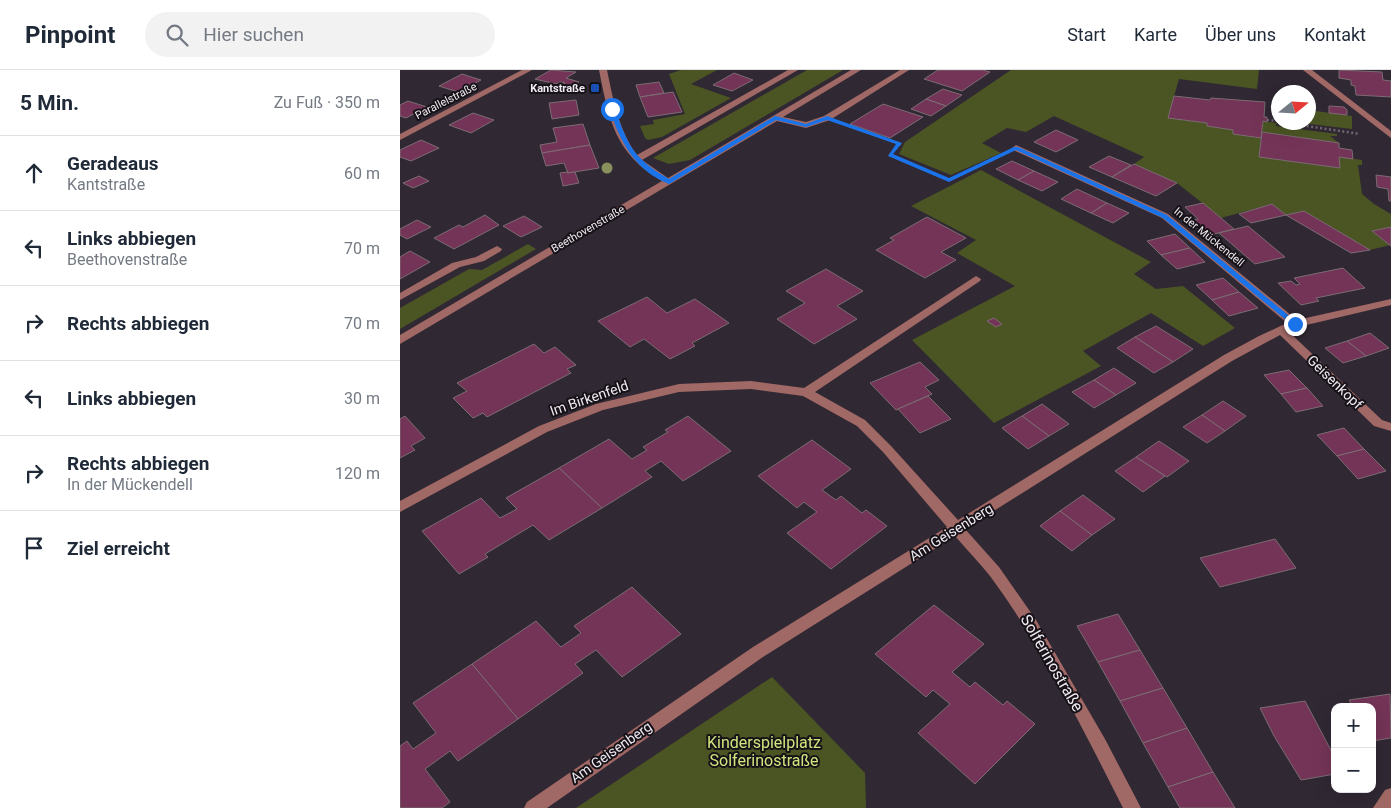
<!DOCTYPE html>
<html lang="de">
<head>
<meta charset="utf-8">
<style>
  body { margin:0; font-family:Roboto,sans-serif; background:#f2f2f3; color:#1f2937 }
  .controls { position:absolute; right:15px; bottom:15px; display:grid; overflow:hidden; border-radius:10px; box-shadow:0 5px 20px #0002 }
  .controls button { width:45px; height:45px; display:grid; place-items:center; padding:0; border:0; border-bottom:1px solid #e0e1e3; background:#fff; color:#1f2937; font:25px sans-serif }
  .compass { position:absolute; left:871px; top:15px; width:45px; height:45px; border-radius:50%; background:#fff; box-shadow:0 5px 20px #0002; rotate:72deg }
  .stop { position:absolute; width:15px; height:15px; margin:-11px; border:4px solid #1a73e8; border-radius:50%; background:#fff }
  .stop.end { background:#1a73e8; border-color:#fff; box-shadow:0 1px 5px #0008 }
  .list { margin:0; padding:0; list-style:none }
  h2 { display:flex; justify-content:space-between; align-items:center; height:65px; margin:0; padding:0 20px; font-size:21px }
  h2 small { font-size:16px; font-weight:400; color:#747a83 }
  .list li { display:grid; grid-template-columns:32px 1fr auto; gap:15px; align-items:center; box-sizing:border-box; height:75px; padding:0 20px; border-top:1px solid #e0e1e3 }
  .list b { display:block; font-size:19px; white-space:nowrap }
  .list p { margin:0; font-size:16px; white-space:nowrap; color:#747a83 }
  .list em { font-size:16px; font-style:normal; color:#747a83 }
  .icon { flex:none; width:28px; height:28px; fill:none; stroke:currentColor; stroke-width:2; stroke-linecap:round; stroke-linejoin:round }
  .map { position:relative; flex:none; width:991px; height:738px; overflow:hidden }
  header { display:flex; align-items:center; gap:30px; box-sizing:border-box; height:70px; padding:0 25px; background:#fff; border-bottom:1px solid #e0e1e3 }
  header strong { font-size:24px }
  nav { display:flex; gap:28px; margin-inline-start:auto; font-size:18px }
  .search { width:350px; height:45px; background:#f2f2f3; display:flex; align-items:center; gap:12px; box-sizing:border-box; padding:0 18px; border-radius:28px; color:#747a83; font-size:19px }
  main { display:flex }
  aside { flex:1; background:#fff }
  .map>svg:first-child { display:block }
  .green { fill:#4b5523 }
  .building { fill:#743457; stroke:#7c6c73 }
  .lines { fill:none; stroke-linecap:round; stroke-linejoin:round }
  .path { stroke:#6f6872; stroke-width:2.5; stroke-dasharray:2 2.5; stroke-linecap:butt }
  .minor { fill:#a16966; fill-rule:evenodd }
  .tree { fill:#89905d }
  .route { fill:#1a73e8 }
  .transit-dot { fill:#1a4fb4; stroke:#161217; stroke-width:2 }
  .labels { text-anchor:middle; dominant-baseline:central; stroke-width:4; stroke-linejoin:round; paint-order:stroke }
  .far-poi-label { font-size:11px; font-weight:bold; fill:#efeaf2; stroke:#161217; text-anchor:end }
  .far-street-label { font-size:11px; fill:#efeaf2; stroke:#161217 }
  .street-label { font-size:14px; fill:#efeaf2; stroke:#161217 }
  .near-street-label { font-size:16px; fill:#efeaf2; stroke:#161217 }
  .near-park-label { font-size:16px; fill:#d1e67f; stroke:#161217 }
</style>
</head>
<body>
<header>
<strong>Pinpoint</strong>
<div class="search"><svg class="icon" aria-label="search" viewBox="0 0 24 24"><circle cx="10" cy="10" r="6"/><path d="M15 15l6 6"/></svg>Hier suchen</div>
<nav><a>Start</a><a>Karte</a><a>Über uns</a><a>Kontakt</a></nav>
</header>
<main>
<aside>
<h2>5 Min.<small>Zu Fuß · 350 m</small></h2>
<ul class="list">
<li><svg class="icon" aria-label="ahead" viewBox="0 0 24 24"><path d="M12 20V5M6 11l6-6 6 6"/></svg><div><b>Geradeaus</b><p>Kantstraße</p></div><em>60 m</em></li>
<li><svg class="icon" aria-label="left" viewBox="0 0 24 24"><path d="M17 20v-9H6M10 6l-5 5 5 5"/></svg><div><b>Links abbiegen</b><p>Beethovenstraße</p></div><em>70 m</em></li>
<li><svg class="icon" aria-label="right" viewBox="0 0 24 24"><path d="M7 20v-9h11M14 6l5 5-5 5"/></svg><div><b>Rechts abbiegen</b></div><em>70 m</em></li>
<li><svg class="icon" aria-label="left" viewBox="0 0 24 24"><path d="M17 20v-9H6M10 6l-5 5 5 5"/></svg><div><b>Links abbiegen</b></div><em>30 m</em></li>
<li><svg class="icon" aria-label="right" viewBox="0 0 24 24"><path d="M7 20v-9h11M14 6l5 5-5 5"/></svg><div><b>Rechts abbiegen</b><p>In der Mückendell</p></div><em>120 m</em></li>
<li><svg class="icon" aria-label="arrive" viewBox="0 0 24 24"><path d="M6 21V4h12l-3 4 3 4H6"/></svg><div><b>Ziel erreicht</b></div></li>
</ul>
</aside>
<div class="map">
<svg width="991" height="738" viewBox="0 0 991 738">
  <rect width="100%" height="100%" fill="#302833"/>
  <!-- green -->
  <g class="green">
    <path d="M281 0H317L291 14 331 28 262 67 248 70 245 68 240 56 254 54 253 50 285 44 269 4Z"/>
    <path d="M407 0H443L290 90 269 94 253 88Z"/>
    <path d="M611 0H859L857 19 779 9 768 47 807 53V56L833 60V64L861 68 859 87 939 98V87L962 90V95H958L962 124 974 134 991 144V157L972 161 990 175 970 180 904 141 886 145 872 134 821 148 777 113 734 94 744 87 654 46 626 62 607 58 582 73 601 83 551 105 499 84 505 72Z"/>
    <path d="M909 40 952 46V59L901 53 908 52Z"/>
    <path d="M863 51 876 53V56L937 64V66H930L939 73 862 62Z"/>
    <path d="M581 100 751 192 734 204 756 219 783 216 835 258 803 276 751 243 683 281 701 296 594 353 512 270 615 216 557 183 576 170 511 136Z"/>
    <path d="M128 174 136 179 0 259V238L69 199 82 200Z"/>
    <path d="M372 607 465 703 466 738H176Z"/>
  </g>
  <!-- building -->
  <g class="building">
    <path d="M151 0 176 2 166 8 179 12 162 22 153 20 165 13 160 12 156 14 135 9Z"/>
    <path d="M538 0H583L590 2 562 21 524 9Z"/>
    <path d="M939 0 982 2 983 10 991 11V27L956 25 955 16 951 15V10L939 8Z"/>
    <path d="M334 3 353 10 332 21 313 15Z"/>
    <path d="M62 4 81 10 58 22 39 16Z"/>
    <path d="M259 12 264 23 240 27 236 15Z"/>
    <path d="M543 19 562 25 546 36 526 29Z"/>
    <path d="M273 22 282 42 248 47 240 27Z"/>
    <path d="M774 26 810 30 811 28 865 32 864 47H867V52L863 51 861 68 833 64V60L807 56V53L768 48Z"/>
    <path d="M526 29 546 36 531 46 511 39Z"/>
    <path d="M176 30 179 45 152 49 149 33Z"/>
    <path d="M8 31 27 37 6 48 0 46V35Z"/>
    <path d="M483 34 523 47 490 68 450 54Z"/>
    <path d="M929 36 944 37 947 40V45L929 43Z"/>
    <path d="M73 43 94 50 71 63 49 55Z"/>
    <path d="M183 54 190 75 142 83 140 75 157 72 153 58Z"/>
    <path d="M656 60 678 70 656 82 634 72Z"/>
    <path d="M862 62 939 73V78L952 80 953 89 939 87 940 98 859 87Z"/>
    <path d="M21 70 39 78 11 91 0 87V80Z"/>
    <path d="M190 75 199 98 168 103 164 93 146 96 142 83Z"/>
    <path d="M709 86 731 95 712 107 689 97Z"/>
    <path d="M612 91 634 101 618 110 596 99Z"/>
    <path d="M734 94 777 113 756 126 712 107Z"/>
    <path d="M634 101 658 112 642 121 618 110Z"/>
    <path d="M167 102 168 103 175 102 179 113 163 116 160 103Z"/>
    <path d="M976 105 991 107V131H989L988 119 977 117Z"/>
    <path d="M19 106 29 111 13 118 3 113Z"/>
    <path d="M677 119 707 133 691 143 661 129Z"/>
    <path d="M707 133 729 143 713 153 691 143Z"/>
    <path d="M803 133 821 148 834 159 806 166 790 151 798 149 785 137Z"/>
    <path d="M872 134 886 145 851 153 839 144Z"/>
    <path d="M904 141 970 180 951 183 886 145Z"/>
    <path d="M85 145 99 155 54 179 34 168 59 155 63 157Z"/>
    <path d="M124 146 142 157 121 167 103 156Z"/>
    <path d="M527 147 566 168 541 182 556 190 525 208 476 180 494 170 490 168Z"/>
    <path d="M17 150 31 157 7 169 0 165V159Z"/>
    <path d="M848 156 885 187 855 194 819 163Z"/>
    <path d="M991 157V176L972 161Z"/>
    <path d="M775 164 790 178 761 185 747 171Z"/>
    <path d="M790 178 805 192 777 199 761 185Z"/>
    <path d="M10 181 30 192 0 209V187Z"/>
    <path d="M943 198 965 218 916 228 919 231 901 235 878 213 891 211 896 215 900 214 894 208Z"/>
    <path d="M426 199 463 221 437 236 457 249 414 274 377 249 405 233 386 221Z"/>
    <path d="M823 208 839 222 812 230 796 215Z"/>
    <path d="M839 222 858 238 829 246 812 230Z"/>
    <path d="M247 227 267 243 295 229 329 253 292 273 295 276 270 289 244 269 230 277 198 251Z"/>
    <path d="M594 248 602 254 596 257 587 251Z"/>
    <path d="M756 256 793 279 773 292 735 267Z"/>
    <path d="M970 263 989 278 966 286 947 271Z"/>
    <path d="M735 267 773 292 754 303 717 278Z"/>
    <path d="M947 271 966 286 943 293 925 278Z"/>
    <path d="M134 274 144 283 155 277 176 295 167 299 171 303 87 347 83 343 73 348 53 328 67 321 57 313Z"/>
    <path d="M520 292 539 310 525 317 532 324 498 339 496 340 470 313Z"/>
    <path d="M714 298 736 313 716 325 694 310Z"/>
    <path d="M889 300 907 318 881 324 864 305Z"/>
    <path d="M694 310 716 325 694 338 672 322Z"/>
    <path d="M907 318 923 336 896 342 881 324Z"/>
    <path d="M528 326 551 349 520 363 498 339Z"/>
    <path d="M823 331 846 346 825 361 802 345Z"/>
    <path d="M642 334 669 354 649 366 622 346Z"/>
    <path d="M802 345 825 361 807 373 783 357Z"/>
    <path d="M5 346 25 368 11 376 15 380 0 388V349Z"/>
    <path d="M288 346 331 381 283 411 261 391 245 401 252 407 202 438 159 398 209 369 232 389 247 380 243 377 268 362 265 360Z"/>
    <path d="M622 346 649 366 628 379 602 358Z"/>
    <path d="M944 358 964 379 937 386 917 365Z"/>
    <path d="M412 370 451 399 422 420 436 430 441 426 462 443 466 440 487 456 431 499 387 463 417 442 404 432 397 438 358 406Z"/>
    <path d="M759 371 789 391 767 407 736 387Z"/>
    <path d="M964 379 986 401 958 409 937 386Z"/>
    <path d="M736 387 765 406 743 422 715 401Z"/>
    <path d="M159 398 202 438 149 470 133 455 85 484 88 487 59 504 22 461 81 428 100 448 117 439 106 428Z"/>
    <path d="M683 425 715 449 692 465 660 441Z"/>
    <path d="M660 441 692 465 672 481 640 456Z"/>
    <path d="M875 469 896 498 820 517 800 488Z"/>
    <path d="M232 517 281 564 222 607 196 580 175 594 183 603 118 649 72 594 136 551 161 577 181 563 174 556Z"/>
    <path d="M534 535 584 574 552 602 570 617 575 612 603 635 607 631 635 654 575 714 518 663 550 634 533 620 526 627 475 584Z"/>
    <path d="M718 544 740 580 698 592 677 556Z"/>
    <path d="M740 580 763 618 720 631 698 592Z"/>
    <path d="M72 594 118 649 58 691 50 681 25 699 50 732 42 738H0V676L7 671 13 679 36 663 13 633Z"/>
    <path d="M763 618 787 658 743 673 720 631Z"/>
    <path d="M990 624 991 668 972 671V637H953L949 630Z"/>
    <path d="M905 631 935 688V704L901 710 874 666 860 638Z"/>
    <path d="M787 658 813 702 768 717 743 673Z"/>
    <path d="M813 702 835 738H780L768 717Z"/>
  </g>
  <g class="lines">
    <!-- path -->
    <g class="path">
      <path d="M867 50 878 51"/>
      <path d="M880 52 960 64"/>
      <path d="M449 56 500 74 490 85 549 110 601 85"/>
    </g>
    <!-- minor -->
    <g class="minor">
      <path d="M122 0H132L0 70V64Z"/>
      <path d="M199 0H207C213 29 219 61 237 85L388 0H398L242 90 268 108 451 0H461L383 47 406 52 424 46 500 0H509L430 50 406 58 377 51 0 274V265L262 111C215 84 209 50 199 0Z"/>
      <path d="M903 0H912L991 61V68Z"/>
      <path d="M616 75 768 144 897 250 991 229V235L898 257 888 261 982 350 991 353V361L974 356 880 265 832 291 565 459 599 497 636 550 705 669 741 738H723C683 659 643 578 590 506 579 492 566 479 555 466L363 587 147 738H124L127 732 353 577 547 457 483 382 457 356 403 326 351 319 279 322 203 340 147 362 0 442V431L139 356 196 334 279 314 351 311 404 318 576 206 581 209 580 211 415 322 465 350 491 376 558 450 824 285 859 266 887 253 762 148 613 80 612 78Z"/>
      <path d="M97 176 102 179 101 181 84 191 60 197 0 230V223L52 193 76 187Z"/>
      <path d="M991 718V738H973L985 720Z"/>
    </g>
  </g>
  <!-- trees -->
  <circle class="tree" cx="207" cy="98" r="5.5"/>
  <!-- route -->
  <path class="route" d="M212 37 215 39C228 76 234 89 269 109L375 46 406 54 427 46 502 73 493 84 549 108 614 77H618L767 145 899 254 892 255 763 148 616 80 549 112 488 86 496 74 427 50 406 57 376 50 269 114C234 100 221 72 209 39Z"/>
  <!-- markers -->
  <rect class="transit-dot" x="190" y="13" width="10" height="10" rx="2.5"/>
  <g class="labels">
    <!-- far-poi labels -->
    <g class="far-poi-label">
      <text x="185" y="18">Kantstraße</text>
    </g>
    <!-- far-street labels -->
    <g class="far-street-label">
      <text transform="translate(46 31) rotate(-27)">Parallelstraße</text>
      <text transform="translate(188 159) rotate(-30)">Beethovenstraße</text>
      <text transform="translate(809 167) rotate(39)">In der Mückendell</text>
    </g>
    <!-- street labels -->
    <g class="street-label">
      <text transform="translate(935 312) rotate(44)">Geisenkopf</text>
      <text transform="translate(189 328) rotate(-19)">Im Birkenfeld</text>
      <text transform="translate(551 462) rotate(-32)">Am Geisenberg</text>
      <text transform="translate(211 682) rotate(-35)">Am Geisenberg</text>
    </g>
    <!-- near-street labels -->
    <g class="near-street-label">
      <text transform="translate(652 593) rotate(60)">Solferinostraße</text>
    </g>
    <!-- near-park labels -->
    <g class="near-park-label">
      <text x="364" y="672">Kinderspielplatz<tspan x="364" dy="18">Solferinostraße</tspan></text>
    </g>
  </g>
</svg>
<div class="controls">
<button>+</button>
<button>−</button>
</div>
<svg class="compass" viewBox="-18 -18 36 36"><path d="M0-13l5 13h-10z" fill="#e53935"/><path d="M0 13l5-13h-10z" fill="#747a83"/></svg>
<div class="stop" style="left:212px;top:39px"></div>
<div class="stop end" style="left:895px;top:254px"></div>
</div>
</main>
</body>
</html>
